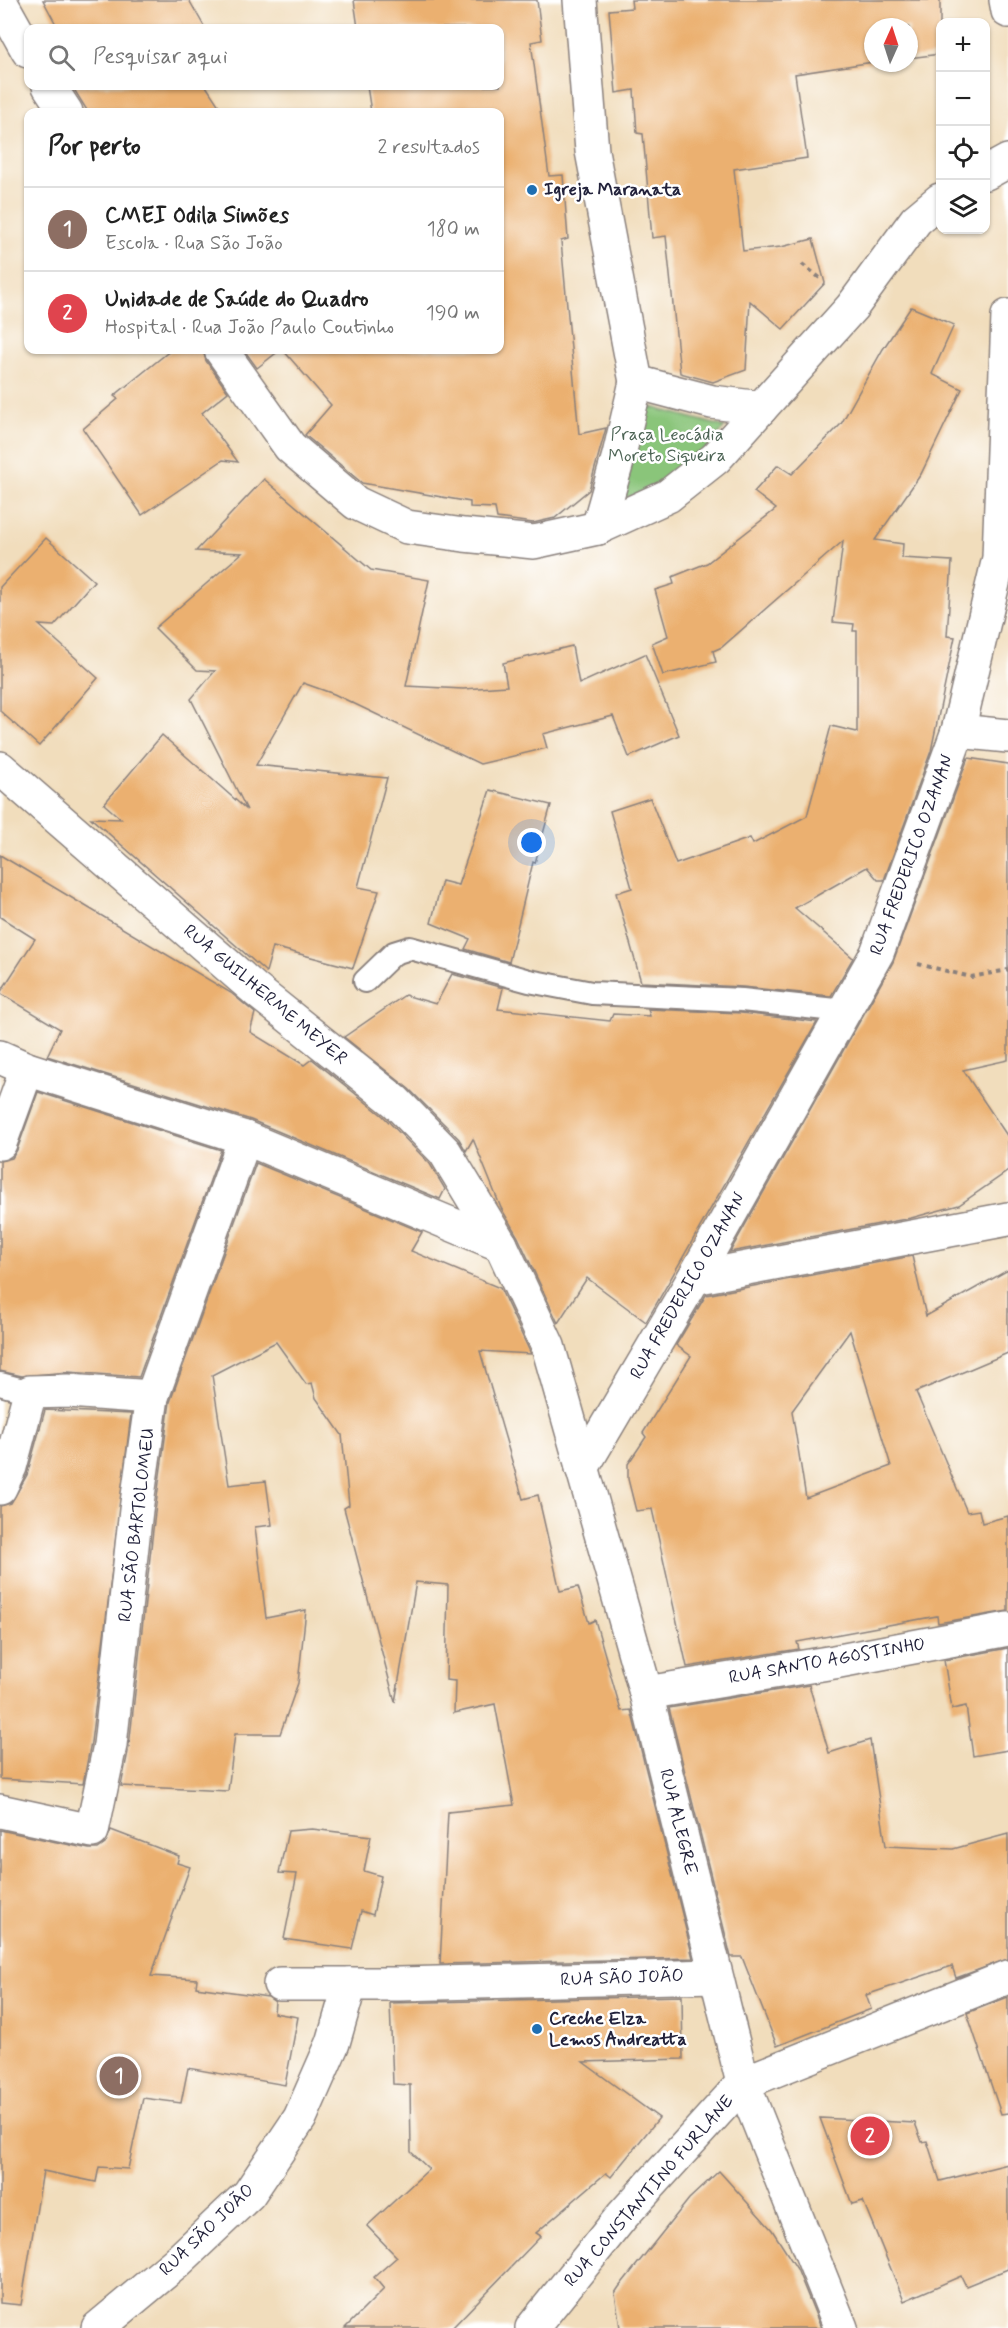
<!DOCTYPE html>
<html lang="pt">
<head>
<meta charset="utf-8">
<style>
  body { margin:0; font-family:Mynerve,sans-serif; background:#f6f6f6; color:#222 }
  .controls { position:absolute; right:18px; top:18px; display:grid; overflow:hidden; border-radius:12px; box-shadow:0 2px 4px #0004 }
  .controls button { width:54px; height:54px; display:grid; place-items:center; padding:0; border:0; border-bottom:2px solid #e0e0e0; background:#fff; color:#222; font:30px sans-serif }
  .compass { position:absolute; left:864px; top:18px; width:54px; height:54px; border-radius:50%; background:#fff; box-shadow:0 2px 4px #0004; rotate:3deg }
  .you { position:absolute; left:532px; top:843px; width:21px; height:21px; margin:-15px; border:4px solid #fff; border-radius:50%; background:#1a73e8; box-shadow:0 0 0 9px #1a73e833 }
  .badge { display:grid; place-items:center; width:39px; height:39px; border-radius:50%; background:#2563eb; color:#fff; font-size:20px; font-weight:700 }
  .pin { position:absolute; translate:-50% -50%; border:3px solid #fff; box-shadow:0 2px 6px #0006 }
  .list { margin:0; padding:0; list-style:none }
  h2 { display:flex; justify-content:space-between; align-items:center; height:78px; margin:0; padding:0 24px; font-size:26px }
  h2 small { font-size:20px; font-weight:400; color:#767676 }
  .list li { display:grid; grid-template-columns:39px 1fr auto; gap:18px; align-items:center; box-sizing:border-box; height:84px; padding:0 24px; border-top:2px solid #e0e0e0 }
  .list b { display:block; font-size:22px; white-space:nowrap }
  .list p { margin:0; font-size:20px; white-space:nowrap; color:#767676 }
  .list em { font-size:20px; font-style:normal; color:#767676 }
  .icon { flex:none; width:33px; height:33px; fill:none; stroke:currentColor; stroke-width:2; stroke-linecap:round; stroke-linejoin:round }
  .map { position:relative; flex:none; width:1008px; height:2328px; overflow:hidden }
  .search { position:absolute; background:#fff; box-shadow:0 2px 4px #0004; left:24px; top:24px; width:480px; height:66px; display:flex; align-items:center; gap:15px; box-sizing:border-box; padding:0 21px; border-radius:12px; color:#767676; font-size:22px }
  .panel { position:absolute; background:#fff; box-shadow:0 2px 4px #0004; left:24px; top:108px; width:480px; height:246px; border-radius:12px }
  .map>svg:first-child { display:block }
  .green { fill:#8ac57a; stroke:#56745a; stroke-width:1.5 }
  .building { fill:#ebb070; fill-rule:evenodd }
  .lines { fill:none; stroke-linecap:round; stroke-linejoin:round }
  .service-casing { stroke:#8a807c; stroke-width:26 }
  .minor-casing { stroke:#8a807c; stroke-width:36 }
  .path { stroke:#8a807c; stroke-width:4; stroke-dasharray:4.5 4.5; stroke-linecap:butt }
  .service { stroke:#fff; stroke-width:22 }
  .minor { stroke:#fff; stroke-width:33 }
  .poi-dot { fill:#1f6fb2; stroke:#fff; stroke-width:2 }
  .labels { text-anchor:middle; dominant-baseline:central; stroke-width:5; stroke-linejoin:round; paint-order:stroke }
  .poi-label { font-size:18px; font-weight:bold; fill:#22223b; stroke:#fff; text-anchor:start }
  .park-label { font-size:18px; fill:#4c6354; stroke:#fff }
  .street-label { font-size:18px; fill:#22223b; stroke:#fff }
</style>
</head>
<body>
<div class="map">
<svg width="1008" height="2328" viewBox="0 0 1008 2328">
  <rect width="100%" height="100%" fill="#fff"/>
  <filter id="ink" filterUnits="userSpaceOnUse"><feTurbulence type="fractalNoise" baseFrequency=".0167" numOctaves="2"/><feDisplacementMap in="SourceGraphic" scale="12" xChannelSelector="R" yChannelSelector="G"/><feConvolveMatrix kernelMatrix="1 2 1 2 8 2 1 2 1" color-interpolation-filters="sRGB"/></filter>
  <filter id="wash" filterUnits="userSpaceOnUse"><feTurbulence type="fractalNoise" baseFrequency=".008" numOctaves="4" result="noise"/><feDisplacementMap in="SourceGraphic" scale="24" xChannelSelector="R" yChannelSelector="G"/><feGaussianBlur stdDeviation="1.35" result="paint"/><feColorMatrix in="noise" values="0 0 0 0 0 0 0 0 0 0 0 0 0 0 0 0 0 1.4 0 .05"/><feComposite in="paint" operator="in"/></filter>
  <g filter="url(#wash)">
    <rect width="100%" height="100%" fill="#f1ddbc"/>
    <!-- green -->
    <path class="green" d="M644 405 725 427 680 479 622 499Z"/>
    <g id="blocks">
      <!-- building -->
      <g class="building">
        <path d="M43 0H189L205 28H58Z"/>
        <path d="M354 0H537L542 40 531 42 549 176 563 175 568 239 561 241 579 434 606 428 589 490 555 518 533 523 497 518 495 508 470 507V502L362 483 305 435 331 405 283 350H500V112H371L367 86H500V28H358Z"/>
        <path d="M631 0H940V54L909 58V27H873V62L795 74 807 158 734 169 743 251 781 247 813 239 825 283 783 329 750 301 746 370 713 382 680 373 666 236 652 238 643 134 637 133 634 90 616 93 609 10 632 8Z"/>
        <path d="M72 86H206L223 112H88Z"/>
        <path d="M911 307 954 325 932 374 962 389 921 474 875 540 903 544 902 558 952 561 947 636 955 637 931 751 884 880H878L867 867 795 908 853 958 831 996 743 987 641 982 616 893 632 888 610 811 650 798 676 864 750 838 753 844 807 816 831 726 857 732V631H853L854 624 833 622 843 541 722 647 713 651 716 662 663 675 652 643 668 636 655 590 674 584 672 577 707 563 776 509 754 492 778 465 792 474 841 424 883 349Z"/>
        <path d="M171 350H203L206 361 228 392 202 413 238 462 223 460 142 515 83 429 118 399 114 396Z"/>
        <path d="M244 350H280L257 368Z"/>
        <path d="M264 479 371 570 429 580 406 686 463 689 507 686 503 663 572 646 579 684 645 654 679 735 629 757 613 716 543 734 547 748 480 764 334 694 303 683 256 765 387 778 358 887 379 891 353 968 273 947 266 972 91 818 121 819 104 804 162 735 247 810 191 699 215 671 197 670 155 628 242 553 196 551Z"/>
        <path d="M46 538 94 581 54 626 39 625 98 678 39 746 0 711V587Z"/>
        <path d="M968 758 1008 764V1060L963 1070 1008 1137V1171L959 1205 911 1218 730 1252 893 962Z"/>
        <path d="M490 790 551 805 535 863 533 862 509 962 465 949 470 939 431 923 442 881 458 885Z"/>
        <path d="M0 855 231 993 255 1013 250 1032 304 1065 312 1059 383 1116 430 1164 445 1189 440 1199 251 1120 47 1056 60 1029 0 993 35 939 0 917Z"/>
        <path d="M452 974 503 988 498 1009 610 1021 613 1014 650 1016 648 1009 741 1013 817 1022 646 1322 587 1278 558 1323 518 1237 501 1208 473 1139 466 1151 459 1139 409 1089 344 1037 405 995 436 1004Z"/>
        <path d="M38 1092 221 1150 139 1377 68 1372 22 1376 0 1371V1161L12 1158 17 1150Z"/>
        <path d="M256 1163 422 1232 411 1251 500 1288 531 1354 480 1351 523 1499 538 1495 560 1591 578 1587 589 1623 595 1620 621 1711 631 1710 693 1958 440 1964 448 1812 514 1805 495 1704 454 1713 455 1681 446 1680 448 1585 416 1582 395 1702 344 1508 349 1505 342 1435 316 1398 312 1383 306 1384 276 1342 212 1375 229 1485 266 1481 272 1525 255 1527 266 1618 306 1610 298 1683 280 1734H235L228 1791 121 1786 129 1747 155 1512 170 1402Z"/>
        <path d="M912 1256 926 1316 1008 1270V1353L916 1392 967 1512 979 1510 982 1523 1008 1516V1611L938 1623 937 1616 797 1642 799 1649 687 1667 652 1509 636 1511 628 1479V1464L646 1437 643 1433 691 1356 676 1345 706 1295ZM850 1331 891 1466 806 1498 792 1411Z"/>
        <path d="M45 1410 131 1414 91 1742 83 1784 0 1779V1506L11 1503 27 1475Z"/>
        <path d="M1008 1648V1750L973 1756 966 1706 952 1709 944 1660Z"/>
        <path d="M809 1685 829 1753 870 1740 886 1846 953 1849 1008 1834V1959L956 1978 952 1966 866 1995 871 2009 777 2046 742 1957H731L669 1708Z"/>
        <path d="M312 1829 371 1836 364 1871 381 1876 373 1915 361 1911 352 1949 284 1939 297 1874 279 1873 288 1831Z"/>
        <path d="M0 1830 89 1849H98L105 1844 111 1830 179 1856 177 1863 190 1867 151 1976 197 1979 196 1987 268 1997 275 2002 274 2013 298 2017 285 2085 188 2068 181 2103 143 2098 128 2169 99 2167 96 2182 43 2171 21 2305 0 2303Z"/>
        <path d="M682 1996 683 2059 583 2062 659 2118 611 2177 606 2173 536 2233 541 2236 452 2328H345L384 2289 374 2277 397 2257 367 2226 429 2169 411 2152 410 2085 393 2084 390 2003Z"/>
        <path d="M1008 1997V2113L1001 2114 967 2013Z"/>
        <path d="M820 2118 915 2123 922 2142 927 2141 940 2181 1008 2164V2269L966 2286 961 2276 904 2301 863 2201 852 2204Z"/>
        <path d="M719 2171 772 2230 797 2269 821 2328H620L615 2293 619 2287 689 2199Z"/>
      </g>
    </g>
  </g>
  <g filter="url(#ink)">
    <use href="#blocks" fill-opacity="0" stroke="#8a807c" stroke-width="1.5"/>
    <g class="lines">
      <defs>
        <g id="service">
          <path d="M365 981 394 953 410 948 529 981 592 993 742 1000 844 1011"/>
          <path d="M0 1384 30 1392"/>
        </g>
        <g id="minor">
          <path d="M580 0 592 151 636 382 712 402 761 408"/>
          <path d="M1006 0 1008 11"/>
          <path d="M0 1 28 51"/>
          <path d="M49 86 66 112"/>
          <path d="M986 173 1008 161"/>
          <path d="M221 350 290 447 356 503 407 527 464 535 534 542 598 528 668 496 716 458 852 307 916 220 940 200"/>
          <path d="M598 528 619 455 636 382"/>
          <path d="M958 731 1008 736"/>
          <path d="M0 768 257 991 396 1102 445 1152 501 1245 548 1346 646 1693 743 2083 841 2328"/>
          <path d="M0 1057 27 1069 245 1138 501 1245"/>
          <path d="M0 1143 27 1069"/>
          <path d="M694 1278 1008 1219"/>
          <path d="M582 1468 694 1278 877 953 958 731 999 558 1008 316"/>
          <path d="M0 1488 10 1467 30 1392 68 1391 152 1397"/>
          <path d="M646 1693 834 1662 1008 1629"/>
          <path d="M0 1811 92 1831 110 1745 136 1510 152 1397 245 1138"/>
          <path d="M280 1984H399L715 1976"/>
          <path d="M98 2328 176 2263 249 2194 300 2118 333 2043 350 1984"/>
          <path d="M532 2328 623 2215 743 2083 1008 1977"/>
        </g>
      </defs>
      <!-- service casing -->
      <use href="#service" class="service-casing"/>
      <!-- minor casing -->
      <use href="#minor" class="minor-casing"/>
      <!-- path -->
      <g class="path">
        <path d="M802 264 820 278"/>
        <path d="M918 964 971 977 1008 970"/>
      </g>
      <!-- service -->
      <use href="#service" class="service"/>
      <!-- minor -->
      <use href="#minor" class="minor"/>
    </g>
  </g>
  <!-- markers -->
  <g class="poi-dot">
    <circle cx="532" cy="190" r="6"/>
    <circle cx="537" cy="2029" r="6"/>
  </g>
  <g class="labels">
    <!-- poi labels -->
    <g class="poi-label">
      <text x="544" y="190">Igreja Maranata</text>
      <text x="549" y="2019">Creche Elza<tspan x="549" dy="21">Lemos Andreatta</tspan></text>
    </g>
    <!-- park labels -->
    <g class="park-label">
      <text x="667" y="435">Praça Leocádia<tspan x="667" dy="21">Moreto Siqueira</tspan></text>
    </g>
    <!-- street labels -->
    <g class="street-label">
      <text transform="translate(912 855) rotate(-70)">RUA FREDERICO OZANAN</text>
      <text transform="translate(265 995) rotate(40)">RUA GUILHERME MEYER</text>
      <text transform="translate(688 1286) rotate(-60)">RUA FREDERICO OZANAN</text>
      <text transform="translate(137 1525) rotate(-83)">RUA SÃO BARTOLOMEU</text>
      <text transform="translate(827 1661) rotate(-10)">RUA SANTO AGOSTINHO</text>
      <text transform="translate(678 1822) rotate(76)">RUA ALEGRE</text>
      <text transform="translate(622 1978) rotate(-2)">RUA SÃO JOÃO</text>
      <text transform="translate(649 2191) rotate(-49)">RUA CONSTANTINO FURLANE</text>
      <text transform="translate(207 2230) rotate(-44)">RUA SÃO JOÃO</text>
    </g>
  </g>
</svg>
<div class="controls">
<button>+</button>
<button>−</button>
<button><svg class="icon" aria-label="locate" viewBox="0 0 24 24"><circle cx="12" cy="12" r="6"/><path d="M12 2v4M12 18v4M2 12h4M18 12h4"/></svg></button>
<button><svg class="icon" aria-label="layers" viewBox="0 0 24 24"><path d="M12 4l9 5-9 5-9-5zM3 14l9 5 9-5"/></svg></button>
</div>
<svg class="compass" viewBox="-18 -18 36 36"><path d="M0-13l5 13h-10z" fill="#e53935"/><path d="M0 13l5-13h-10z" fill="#767676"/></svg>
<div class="you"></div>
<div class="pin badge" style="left:119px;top:2076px;background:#8d6e63">1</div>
<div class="pin badge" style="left:870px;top:2136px;background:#e0444e">2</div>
<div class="search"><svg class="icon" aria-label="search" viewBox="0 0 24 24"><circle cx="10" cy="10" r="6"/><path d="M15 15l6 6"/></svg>Pesquisar aqui</div>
<section class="panel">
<h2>Por perto<small>2 resultados</small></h2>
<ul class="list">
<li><span class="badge" style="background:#8d6e63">1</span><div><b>CMEI Odila Simões</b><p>Escola · Rua São João</p></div><em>180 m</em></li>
<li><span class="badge" style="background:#e0444e">2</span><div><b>Unidade de Saúde do Quadro</b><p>Hospital · Rua João Paulo Coutinho</p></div><em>190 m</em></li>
</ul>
</section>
</div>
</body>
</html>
